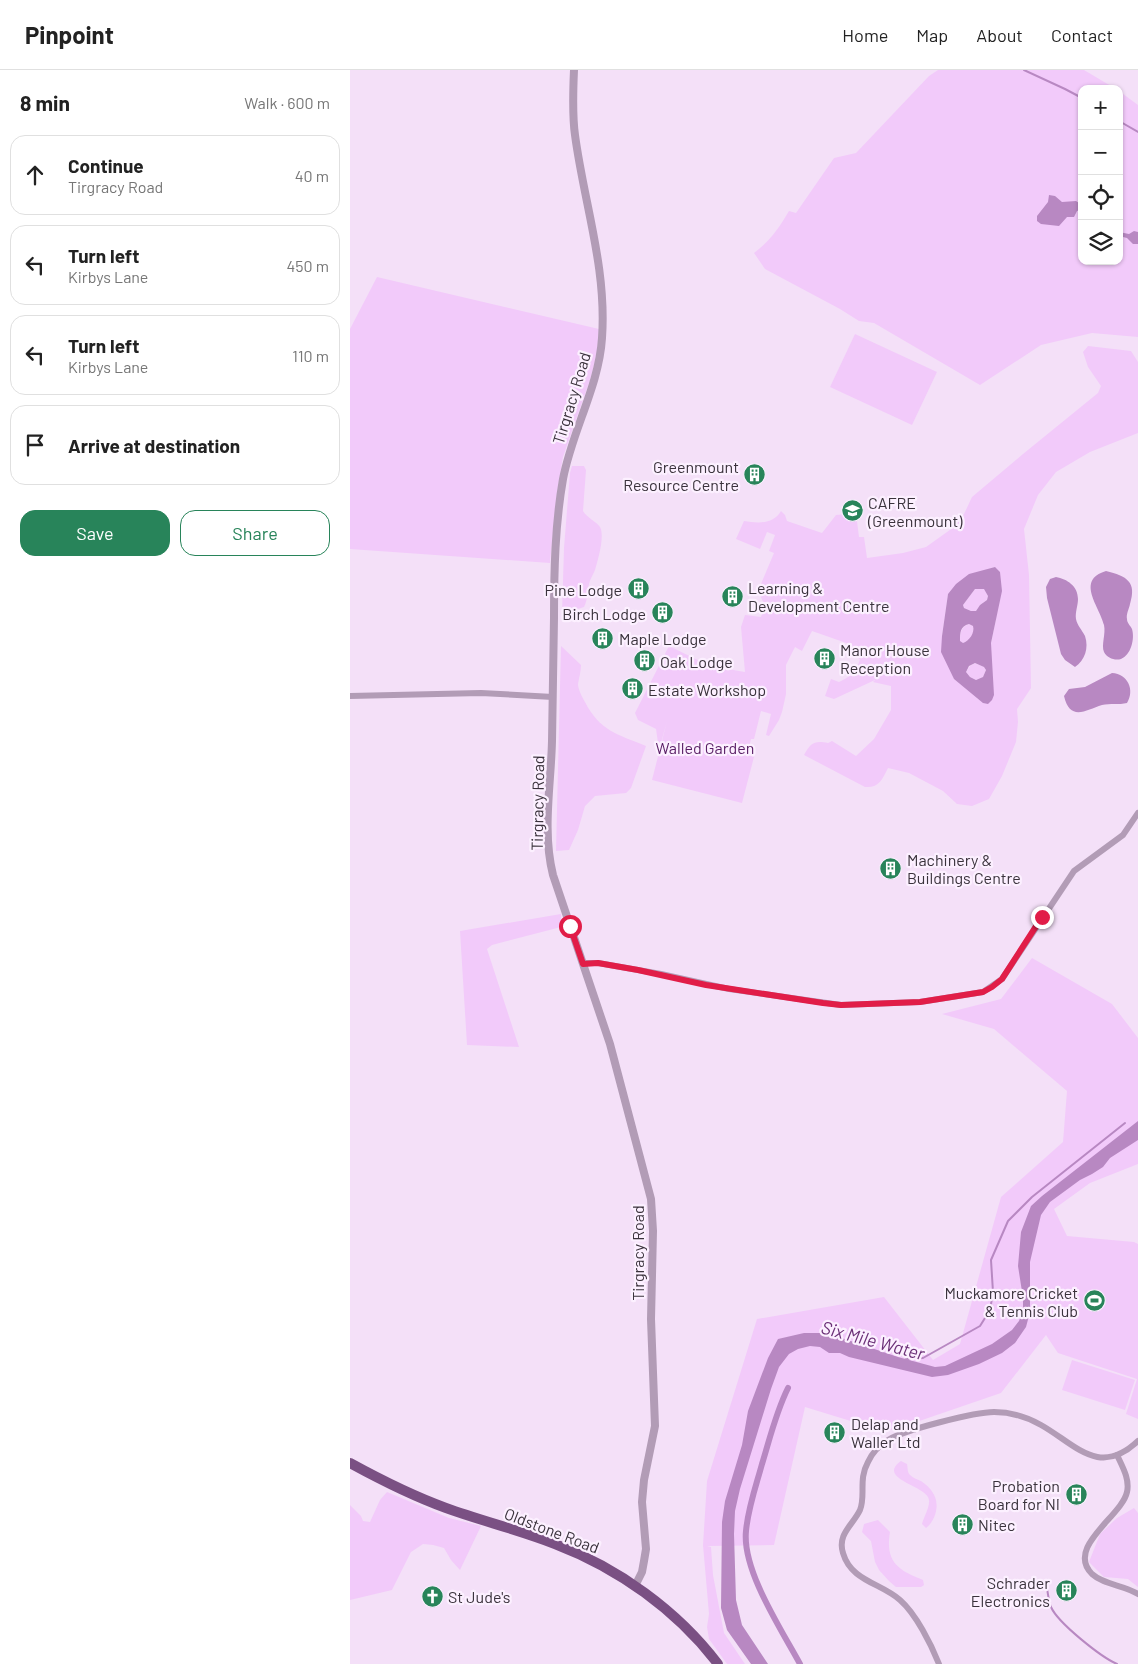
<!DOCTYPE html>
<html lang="en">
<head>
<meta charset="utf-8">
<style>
  body { margin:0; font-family:Barlow,sans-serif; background:#f6f6f6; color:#222 }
  .controls { position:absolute; right:15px; top:15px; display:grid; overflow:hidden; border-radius:10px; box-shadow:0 1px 4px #0004 }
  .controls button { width:45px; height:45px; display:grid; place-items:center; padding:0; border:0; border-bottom:1px solid #e0e0e0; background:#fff; color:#222; font:25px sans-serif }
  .stop { position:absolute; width:15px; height:15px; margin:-11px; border:4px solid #e11d48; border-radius:50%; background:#fff }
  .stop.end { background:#e11d48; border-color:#fff; box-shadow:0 1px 5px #0008 }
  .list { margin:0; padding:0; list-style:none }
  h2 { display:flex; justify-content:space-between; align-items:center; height:65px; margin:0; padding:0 20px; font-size:21px }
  h2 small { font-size:16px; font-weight:400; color:#767676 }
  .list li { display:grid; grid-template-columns:32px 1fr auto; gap:15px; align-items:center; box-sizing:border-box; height:80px; margin:0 10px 10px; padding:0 10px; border:1px solid #e0e0e0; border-radius:15px }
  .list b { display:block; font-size:19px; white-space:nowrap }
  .list p { margin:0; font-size:16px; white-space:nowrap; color:#767676 }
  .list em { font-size:16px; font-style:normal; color:#767676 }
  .actions { display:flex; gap:10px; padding:15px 20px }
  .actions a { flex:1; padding:11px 0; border:1px solid #28845a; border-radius:15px; text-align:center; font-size:18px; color:#28845a }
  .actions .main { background:#28845a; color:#fff }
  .icon { flex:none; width:28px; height:28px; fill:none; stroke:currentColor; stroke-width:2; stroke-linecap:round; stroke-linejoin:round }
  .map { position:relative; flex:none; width:788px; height:1594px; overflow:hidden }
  header { display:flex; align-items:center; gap:30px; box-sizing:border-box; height:70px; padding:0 25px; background:#fff; border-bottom:1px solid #e0e0e0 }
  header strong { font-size:24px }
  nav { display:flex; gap:28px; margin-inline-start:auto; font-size:18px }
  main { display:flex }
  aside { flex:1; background:#fff }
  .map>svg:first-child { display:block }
  .green { fill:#f2cafa; fill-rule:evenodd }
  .water { fill:#b888c2; fill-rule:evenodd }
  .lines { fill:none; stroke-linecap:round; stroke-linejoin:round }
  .stream { stroke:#b888c2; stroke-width:2 }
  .canal { stroke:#b888c2; stroke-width:6 }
  .minor { stroke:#b29cb6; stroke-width:6 }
  .tertiary { stroke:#b29cb6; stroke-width:8 }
  .trunk { stroke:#7a5083; stroke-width:10 }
  .route { stroke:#e11d48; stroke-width:6 }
  .labels { text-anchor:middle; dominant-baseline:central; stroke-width:4.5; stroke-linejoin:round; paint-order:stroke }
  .street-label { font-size:16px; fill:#3a323c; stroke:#fcf0ff }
  .poi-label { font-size:16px; fill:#3a323c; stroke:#fcf0ff; text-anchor:start }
  .park-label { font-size:16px; fill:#591e65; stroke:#fcf0ff }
  .water-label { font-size:18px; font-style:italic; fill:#6c3178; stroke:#fcf0ff }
</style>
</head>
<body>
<header>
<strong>Pinpoint</strong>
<nav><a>Home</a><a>Map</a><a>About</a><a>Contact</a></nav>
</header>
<main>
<aside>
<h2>8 min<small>Walk · 600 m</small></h2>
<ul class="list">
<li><svg class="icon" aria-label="ahead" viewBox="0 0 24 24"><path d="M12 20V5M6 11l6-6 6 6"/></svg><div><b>Continue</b><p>Tirgracy Road</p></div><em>40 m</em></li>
<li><svg class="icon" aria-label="left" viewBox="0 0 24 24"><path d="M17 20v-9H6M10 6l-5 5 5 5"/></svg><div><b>Turn left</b><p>Kirbys Lane</p></div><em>450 m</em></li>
<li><svg class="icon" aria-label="left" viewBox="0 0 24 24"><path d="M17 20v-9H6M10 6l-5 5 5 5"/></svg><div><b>Turn left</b><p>Kirbys Lane</p></div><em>110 m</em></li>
<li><svg class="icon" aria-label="arrive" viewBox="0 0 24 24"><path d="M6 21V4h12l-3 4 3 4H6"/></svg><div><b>Arrive at destination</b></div></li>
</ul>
<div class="actions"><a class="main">Save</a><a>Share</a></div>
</aside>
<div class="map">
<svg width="788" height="1594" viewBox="0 0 788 1594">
  <rect width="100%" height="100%" fill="#f4e0f8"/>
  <!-- green -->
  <g class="green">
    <path d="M588 0H734L766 19H732V191H769V21L788 35V267L742 263 691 275 630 315 524 253 509 251 490 239 415 199 404 183C420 171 429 158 439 141L446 143 484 88 506 83 579 6Z"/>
    <path d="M27 207 249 259 247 284 240 310 213 387 207 423 200 493 0 479V259Z"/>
    <path d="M505 264 587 302 562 355 480 317Z"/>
    <path d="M738 276 781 281 788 292V363L740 382 706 402 688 425 674 459 679 505 681 618 667 639 668 652 666 672 652 706 639 729 622 736 607 734 593 721 559 703 538 698C532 710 529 718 515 717L454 685C460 673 465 670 478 673L482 671 506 686 524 669 541 640V616L523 612 525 610 484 629 475 626 481 609 489 612C500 607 507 601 510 589L499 585 502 575 462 561 452 581 445 577 436 595V624L432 642 429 650 419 666 416 665 421 644 411 641 404 669H401L397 685 404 687 392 733 302 710 317 651 309 680 306 659 288 650 285 643 319 576 360 596 395 602 391 557 395 545 411 547 415 536 408 521 424 483 419 481 425 465 417 462 410 479 386 469 394 451C407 453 423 455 431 441L435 445 437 451 472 463 486 445 506 443 509 467H514L517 488 553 483 576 477 604 457 614 444 622 427 673 384 748 323 751 316 738 297 733 282ZM645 497 646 549 641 573V593L628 629 623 623 604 609 592 566 598 524 633 501Z"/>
    <path d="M222 396H234L236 400 233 441C237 448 246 451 250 457 255 466 248 490 245 500 243 505 240 509 239 514 237 522 238 529 234 537L212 544 214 478 220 403Z"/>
    <path d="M625 519H635L638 526 637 530 630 535 626 541H621L614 538 613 535Z"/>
    <path d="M619 554 623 556C625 563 620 571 613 573L610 572C610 564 610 557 619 554Z"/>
    <path d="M211 576 231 595C231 601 229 608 228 614 228 619 232 627 235 632 250 661 267 664 296 676L281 718 276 723 245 726 235 736 228 760 219 780 206 781Z"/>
    <path d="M625 593 634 597 636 600 633 607 626 610 620 607 616 602 620 596Z"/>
    <path d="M211 844V857L142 875 137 879 169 977 117 975 110 861Z"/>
    <path d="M682 888 762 934 788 968V1094L740 1113 704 1139 717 1166 784 1172 788 1174V1349L776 1344 787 1309 708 1283 696 1265 651 1323 543 1360H530L455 1337 424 1475 357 1476 361 1477 363 1505 374 1563 395 1594H377L359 1569 357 1557 359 1544 353 1475 357 1411 407 1249 534 1227 583 1290 610 1274 651 1127 713 1072 717 1021 644 959 592 944 651 929Z"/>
    <path d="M722 1290 785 1310 775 1340 712 1320Z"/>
    <path d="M551 1391 557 1394C558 1398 557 1402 560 1405 563 1408 567 1409 571 1411 583 1419 590 1430 585 1445 583 1450 581 1454 576 1458L572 1454C574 1446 582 1434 578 1427 572 1415 527 1408 551 1391Z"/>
    <path d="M37 1422 99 1448 131 1456 110 1500 101 1490 94 1478 83 1475 73 1474 61 1482 42 1520 0 1530V1435L11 1446 13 1451 20 1452 30 1430Z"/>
    <path d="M784 1438 788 1443V1517L778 1509 754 1507 739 1492 750 1464 767 1448Z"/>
    <path d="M528 1450 540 1462C535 1492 548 1500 573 1510L574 1515 571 1517H546L539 1511 529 1500 525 1492 521 1471 512 1462 514 1454Z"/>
  </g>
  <!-- water -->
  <g class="water">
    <path d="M699 125 705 126 712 132 726 131 732 135V139L727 141 724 147H717L709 156 691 154 687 151V146L698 132Z"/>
    <path d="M784 161 788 162V174H783L777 168 769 166V162L779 164Z"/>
    <path d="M645 497 650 502 652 521 641 573 644 625 642 630 638 634 633 633 604 609 591 582 592 566 598 524 606 514 619 504ZM625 519H634L638 526 637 530 630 535 626 541H621L614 538 613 535ZM619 554 623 556C625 563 619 571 613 573L610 571C610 563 610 556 619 554ZM625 593 634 597 636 600 633 607 626 610 620 607 616 602 619 596Z"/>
    <path d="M756 501C777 506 787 512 780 534 779 539 776 544 777 549 777 553 780 555 782 559 785 569 781 585 771 589 765 591 757 588 754 582 751 575 756 564 754 555 750 537 725 510 756 501Z"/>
    <path d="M706 507C717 509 728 516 728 529 728 536 725 542 726 549 727 555 732 560 735 566 739 578 735 590 725 597L715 590 711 584 697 528 696 517 700 509Z"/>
    <path d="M762 603C778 604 785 620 777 633 769 635 760 633 752 635 736 640 720 652 714 626L719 619 735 617Z"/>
    <path d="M788 1051V1070L760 1088 753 1097 742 1104 730 1110 700 1132 691 1145 680 1192V1242L676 1257 665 1273 652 1283 629 1294 598 1305 582 1307 499 1287 490 1283H479L470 1277 460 1276 448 1279 439 1284 429 1297 421 1319 390 1419 385 1441 384 1464 386 1530 392 1555 418 1594H401L377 1560 371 1538 372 1452 375 1431 392 1375 398 1341 418 1288 428 1269 454 1263H471L489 1267 548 1287 585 1297 595 1296 642 1274 662 1260 669 1251 673 1240V1228L668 1196 671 1162 681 1136 692 1126Z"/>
  </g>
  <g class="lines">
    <!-- stream -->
    <g class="stream">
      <path d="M674 0 715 19 732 28"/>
      <path d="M769 51 788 62"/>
      <path d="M556 1289 573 1288 630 1256 640 1240 643 1222 641 1190 658 1151 682 1127 775 1053"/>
      <path d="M696 1510C697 1518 698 1529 701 1537 708 1553 751 1587 767 1594"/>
    </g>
    <!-- canal -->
    <path class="canal" d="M438 1318C426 1342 420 1368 412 1394 406 1416 398 1438 396 1461 392 1500 431 1559 450 1594"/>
    <!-- minor -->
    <g class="minor">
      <path d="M0 626 131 623 203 627"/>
      <path d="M233 893H248L311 904 379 919 491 935 570 932 633 922 652 909 724 801 773 765 788 743"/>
      <path d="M767 1385C772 1396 780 1409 777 1422 772 1446 715 1477 742 1504 754 1515 774 1515 788 1524"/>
      <path d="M589 1594C581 1574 566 1544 550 1530 531 1513 501 1511 493 1483 487 1464 503 1455 510 1440 516 1425 508 1410 518 1392 522 1383 530 1375 538 1370 554 1360 625 1342 644 1342 661 1342 677 1347 691 1355 725 1374 749 1408 788 1371"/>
    </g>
    <!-- tertiary -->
    <path class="tertiary" d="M224 0C223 22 222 44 225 65 234 133 257 198 252 268 249 316 222 361 213 409 205 455 204 501 204 548 203 589 203 630 202 671 201 715 192 761 203 805L260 974 301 1129 303 1161 301 1249 305 1356 294 1410 292 1432 296 1479 294 1491 292 1502 285 1516"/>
    <!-- trunk -->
    <path class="trunk" d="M0 1393C31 1410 63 1426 96 1438 132 1451 169 1460 205 1474 268 1498 327 1540 368 1594"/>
  </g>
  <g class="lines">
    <!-- route -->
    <path class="route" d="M220 856 233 894 248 893 288 900 356 915 473 933 491 935 570 932 633 922 642 917 652 909 692 847"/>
  </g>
  <!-- icons -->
  <defs>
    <symbol id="building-disc" viewBox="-11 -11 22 22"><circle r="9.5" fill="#28845a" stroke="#fcf0ff"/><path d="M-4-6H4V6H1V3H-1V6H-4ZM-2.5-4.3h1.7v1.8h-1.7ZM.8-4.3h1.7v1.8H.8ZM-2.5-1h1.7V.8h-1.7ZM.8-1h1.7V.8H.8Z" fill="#fff"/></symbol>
    <symbol id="university-disc" viewBox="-11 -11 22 22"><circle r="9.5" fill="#28845a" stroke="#fcf0ff"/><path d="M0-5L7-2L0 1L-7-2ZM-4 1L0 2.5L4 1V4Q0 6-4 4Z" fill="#fff"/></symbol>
    <symbol id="stadium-disc" viewBox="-11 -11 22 22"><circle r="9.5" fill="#28845a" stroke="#fcf0ff"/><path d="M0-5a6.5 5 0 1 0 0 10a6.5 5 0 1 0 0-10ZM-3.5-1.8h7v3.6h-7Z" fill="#fff"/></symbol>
    <symbol id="church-disc" viewBox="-11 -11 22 22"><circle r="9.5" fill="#28845a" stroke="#fcf0ff"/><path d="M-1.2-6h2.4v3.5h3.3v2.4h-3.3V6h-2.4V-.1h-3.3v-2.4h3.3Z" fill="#fff"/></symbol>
  </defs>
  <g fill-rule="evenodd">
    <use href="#building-disc" x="392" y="392" width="25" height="25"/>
    <use href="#university-disc" x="490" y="428" width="25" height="25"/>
    <use href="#building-disc" x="276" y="506" width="25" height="25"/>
    <use href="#building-disc" x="370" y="514" width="25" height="25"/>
    <use href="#building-disc" x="300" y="530" width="25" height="25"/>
    <use href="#building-disc" x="240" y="556" width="25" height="25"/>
    <use href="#building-disc" x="462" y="576" width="25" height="25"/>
    <use href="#building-disc" x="282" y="578" width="25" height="25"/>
    <use href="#building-disc" x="270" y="606" width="25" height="25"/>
    <use href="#building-disc" x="528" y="786" width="25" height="25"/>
    <use href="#stadium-disc" x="732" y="1218" width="25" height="25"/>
    <use href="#building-disc" x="472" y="1350" width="25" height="25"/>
    <use href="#building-disc" x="714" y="1412" width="25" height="25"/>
    <use href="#building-disc" x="600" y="1442" width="25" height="25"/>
    <use href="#building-disc" x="704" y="1508" width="25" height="25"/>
    <use href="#church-disc" x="70" y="1514" width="25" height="25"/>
  </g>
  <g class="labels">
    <!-- street labels -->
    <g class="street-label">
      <text transform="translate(221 328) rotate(-73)">Tirgracy Road</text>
      <text transform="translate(187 733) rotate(-89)">Tirgracy Road</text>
      <text transform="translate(287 1183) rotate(-90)">Tirgracy Road</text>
      <text transform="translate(202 1460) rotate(21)">Oldstone Road</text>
    </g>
    <!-- poi labels -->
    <g class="poi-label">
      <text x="389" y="396" text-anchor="end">Greenmount<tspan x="389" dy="18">Resource Centre</tspan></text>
      <text x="518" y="432">CAFRE<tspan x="518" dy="18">(Greenmount)</tspan></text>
      <text x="398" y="517">Learning &amp;<tspan x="398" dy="18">Development Centre</tspan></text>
      <text x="272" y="519" text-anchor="end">Pine Lodge</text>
      <text x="296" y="543" text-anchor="end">Birch Lodge</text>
      <text x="269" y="568">Maple Lodge</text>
      <text x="490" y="579">Manor House<tspan x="490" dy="18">Reception</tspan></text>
      <text x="310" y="591">Oak Lodge</text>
      <text x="298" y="619">Estate Workshop</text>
      <text x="557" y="789">Machinery &amp;<tspan x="557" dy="18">Buildings Centre</tspan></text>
      <text x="728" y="1222" text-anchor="end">Muckamore Cricket<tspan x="728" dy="18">&amp; Tennis Club</tspan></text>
      <text x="501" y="1353">Delap and<tspan x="501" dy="18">Waller Ltd</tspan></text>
      <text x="710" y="1415" text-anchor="end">Probation<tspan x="710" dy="18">Board for NI</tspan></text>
      <text x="628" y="1454">Nitec</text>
      <text x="700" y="1512" text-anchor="end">Schrader<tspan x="700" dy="18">Electronics</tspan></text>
      <text x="98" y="1526">St Jude's</text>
    </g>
    <!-- park labels -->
    <g class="park-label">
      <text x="355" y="677">Walled Garden</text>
    </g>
    <!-- water labels -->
    <g class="water-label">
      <text transform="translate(523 1270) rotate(15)">Six Mile Water</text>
    </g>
  </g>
</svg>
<div class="controls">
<button>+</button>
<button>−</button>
<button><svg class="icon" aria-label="locate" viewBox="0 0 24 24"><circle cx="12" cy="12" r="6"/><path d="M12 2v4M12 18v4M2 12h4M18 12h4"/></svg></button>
<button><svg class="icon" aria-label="layers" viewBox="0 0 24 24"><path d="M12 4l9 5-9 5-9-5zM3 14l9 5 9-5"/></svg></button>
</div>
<div class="stop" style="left:220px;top:856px"></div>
<div class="stop end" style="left:692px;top:847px"></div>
</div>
</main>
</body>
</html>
